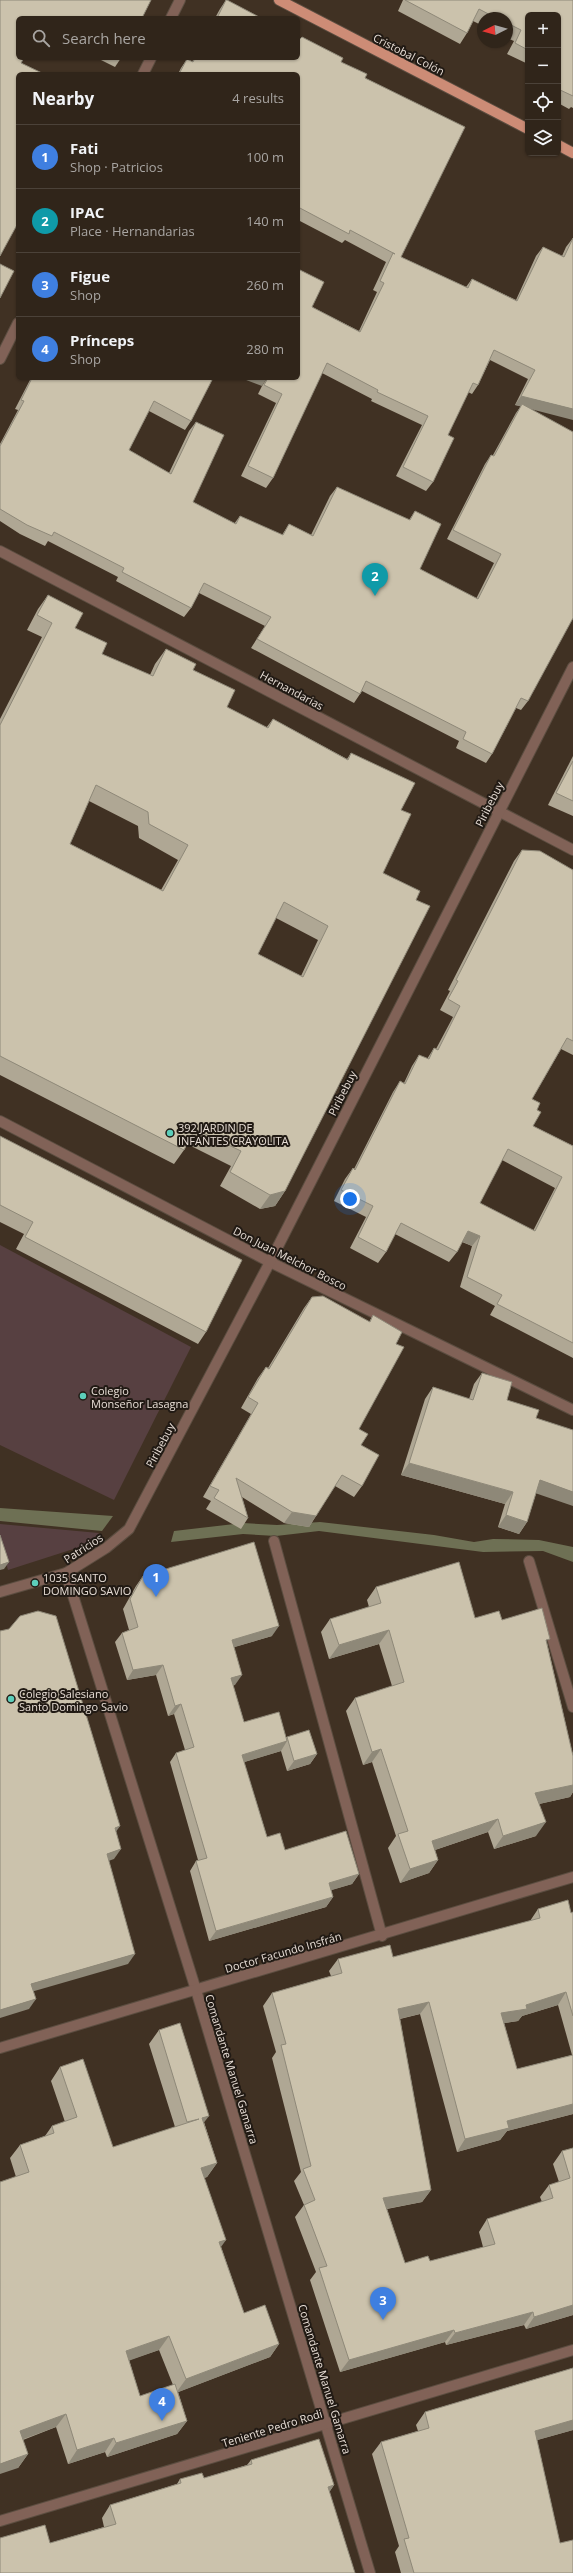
<!DOCTYPE html>
<html lang="en">
<head>
<meta charset="utf-8">
<style>
  body { margin:0; font-family:"Open Sans",sans-serif; background:#382d23; color:#f1f3f6 }
  .controls { position:absolute; right:12px; top:12px; display:grid; overflow:hidden; border-radius:6px; box-shadow:0 1px 3px #0004 }
  .controls button { width:36px; height:36px; display:grid; place-items:center; padding:0; border:0; border-bottom:1px solid #4b4239; background:#30251a; color:#f1f3f6; font:20px sans-serif }
  .compass { position:absolute; left:477px; top:12px; width:36px; height:36px; border-radius:50%; background:#30251a; box-shadow:0 1px 3px #0004; rotate:265deg }
  .you { position:absolute; left:350px; top:1199px; width:14px; height:14px; margin:-10px; border:3px solid #fff; border-radius:50%; background:#1a73e8; box-shadow:0 0 0 6px #1a73e833 }
  .badge { display:grid; place-items:center; width:26px; height:26px; border-radius:50%; background:#5cceba; color:#fff; font-size:13px; font-weight:700 }
  .pin { position:absolute; translate:-50% -33px; filter:drop-shadow(0 1px 2px #0008) }
  .pin::after { content:''; position:absolute; top:21px; width:14px; height:12px; background:inherit; clip-path:polygon(0 0,100% 0,50% 100%) }
  .list { margin:0; padding:0; list-style:none }
  h2 { display:flex; justify-content:space-between; align-items:center; height:52px; margin:0; padding:0 16px; font-size:17px }
  h2 small { font-size:13px; font-weight:400; color:#a8a5a2 }
  .list li { display:grid; grid-template-columns:26px 1fr auto; gap:12px; align-items:center; box-sizing:border-box; height:64px; padding:0 16px; border-top:1px solid #4b4239 }
  .list b { display:block; font-size:15px; white-space:nowrap }
  .list p { margin:0; font-size:13px; white-space:nowrap; color:#a8a5a2 }
  .list em { font-size:13px; font-style:normal; color:#a8a5a2 }
  .icon { flex:none; width:22px; height:22px; fill:none; stroke:currentColor; stroke-width:2; stroke-linecap:round; stroke-linejoin:round }
  .map { position:relative; flex:none; width:573px; height:2573px; overflow:hidden }
  .search { position:absolute; background:#30251a; box-shadow:0 1px 3px #0004; left:16px; top:16px; width:284px; height:44px; display:flex; align-items:center; gap:10px; box-sizing:border-box; padding:0 14px; border-radius:6px; color:#a8a5a2; font-size:15px }
  .panel { position:absolute; background:#30251a; box-shadow:0 1px 3px #0004; left:16px; top:72px; width:284px; height:308px; border-radius:6px }
  .map>svg:first-child { display:block }
  .green { fill:#574041 }
  .water { fill:#6e7054 }
  .lines { fill:none; stroke-linecap:round; stroke-linejoin:round }
  .minor-casing { stroke:#5b4d40; stroke-width:12 }
  .primary-casing { stroke:#5b4d40; stroke-width:12 }
  .minor { stroke:#816257; stroke-width:10 }
  .primary { stroke:#cd8c76; stroke-width:10 }
  .wall { fill:#afa794; fill-rule:evenodd }
  .shaded-wall { fill:#8e8878 }
  .building { fill:#cbc2ac; stroke:#8e8878; fill-rule:evenodd }
  .poi-dot { fill:#5cceba; stroke:#211a14; stroke-width:1.5 }
  .labels { text-anchor:middle; dominant-baseline:central; stroke-width:4; stroke-linejoin:round; paint-order:stroke }
  .street-label { font-size:11px; fill:#e8ded6; stroke:#211a14 }
  .poi-label { font-size:11px; fill:#e8ded6; stroke:#211a14; text-anchor:start }
</style>
</head>
<body>
<div class="map">
<svg width="573" height="2573" viewBox="0 0 573 2573">
  <rect width="100%" height="100%" fill="#403123"/>
  <!-- green -->
  <g class="green">
    <path d="M0 1245 191 1347 114 1500 0 1445Z"/>
    <path d="M0 1524 99 1533 89 1544 8 1570 0 1541Z"/>
  </g>
  <!-- water -->
  <g class="water">
    <path d="M0 1508 113 1516 102 1531 0 1521Z"/>
    <path d="M320 1522 434 1535 474 1542 493 1539 539 1540 573 1547V1562L543 1551 483 1552 319 1531 276 1536 243 1534 171 1542 174 1531 243 1523 277 1525Z"/>
  </g>
  <g class="lines">
    <defs>
      <g id="minor">
        <path d="M171 18 180 0"/>
        <path d="M143 74 151 58"/>
        <path d="M0 359 18 323"/>
        <path d="M0 551 573 850"/>
        <path d="M0 1121 270 1262 573 1410"/>
        <path d="M274 1541 382 1936"/>
        <path d="M529 1561 573 1707"/>
        <path d="M66 1573 196 1990 370 2573"/>
        <path d="M0 1592 66 1573 106 1548 129 1529 270 1262 573 667"/>
        <path d="M0 2048 573 1877"/>
        <path d="M0 2521 573 2350"/>
      </g>
      <g id="primary">
        <path d="M279 0 528 129"/>
        <path d="M558 145 573 153"/>
      </g>
    </defs>
    <!-- minor casing -->
    <use href="#minor" class="minor-casing"/>
    <!-- primary casing -->
    <use href="#primary" class="primary-casing"/>
    <!-- minor -->
    <use href="#minor" class="minor"/>
    <!-- primary -->
    <use href="#primary" class="primary"/>
  </g>
  <!-- wall -->
  <g class="wall">
    <path d="M226 0 261 18H215L220 9Z"/>
    <path d="M403 0H573V108L571 107 569 109 558 103V15H528V64L507 54 514 41 507 38V18H483V26L473 21 467 33 460 44 398 11Z"/>
    <path d="M302 37 341 62 365 78 401 257 466 287 472 279 516 300 536 256 543 247 562 256 566 247 573 238 531 409 528 701 521 710 516 708 492 754 486 763 456 748 459 741 362 691 354 703 251 648 265 626 199 593 191 608 184 617 116 581 118 577 48 541 45 546 20 534 0 521V444L18 410 15 409 31 378H213L191 421 185 430 149 411 129 450 169 473 189 431 196 422 193 502 234 524 240 516 282 535 289 524 311 535 330 496 337 487 409 520 415 511 420 569 476 599 494 563 447 539 485 464 491 455H493L516 413 521 406 515 405 528 379 490 360 478 385 472 394 468 392 448 435 433 482 426 491 396 476 422 425 371 401 372 399 322 373 273 478 266 488 241 476 276 403 258 394 262 386 312 307 359 331 377 292 373 290 386 262 345 240 342 243 298 220V74H178L181 68 187 59 192 62 194 58H298L300 39Z"/>
    <path d="M97 58H121L115 67Z"/>
    <path d="M48 595 75 628 102 654 150 675 155 664 166 649 193 670 227 707 266 728 273 719 347 759 351 753 401 810 383 873 285 1191 275 1206 260 1209 220 1186 231 1166 187 1144 184 1150 174 1164 0 1075V719L42 637 27 630 38 609ZM89 801 138 826 139 838 178 860 161 890 70 844ZM276 918 318 940 301 976 258 954Z"/>
    <path d="M573 756V816L548 805Z"/>
    <path d="M522 850 573 870V1055L561 1049 532 1099 537 1110 533 1126 573 1146V1358L490 1315 495 1306 460 1287 472 1246 462 1242 457 1252 449 1262 395 1234 386 1252 378 1263 350 1248 366 1217 334 1201 345 1179 353 1168 354 1169 393 1092 400 1081 404 1083 412 1066 419 1055 427 1059 434 1048 436 1049 453 1017 440 1010 450 991 448 990 514 861ZM502 1160 555 1188 533 1231 480 1203Z"/>
    <path d="M0 1136 206 1332 198 1344 16 1249 24 1234 0 1222Z"/>
    <path d="M312 1297 369 1322 373 1315 396 1344 359 1429 361 1445 362 1486 354 1497 335 1486 309 1527 284 1523 242 1497 248 1518 241 1529 206 1509 211 1501 203 1497 251 1414 241 1408 258 1378 266 1367 268 1368 304 1308Z"/>
    <path d="M482 1373 507 1400 536 1418V1493L527 1522 519 1534 498 1527 505 1504 401 1475 425 1399 433 1387 469 1399 474 1384Z"/>
    <path d="M143 1576 272 1636 234 1647 235 1685H233L244 1722 286 1737H287L317 1754 310 1764 287 1771 281 1751 244 1762 267 1837 285 1850 359 1874 352 1884 331 1890 333 1897 326 1907 209 1941 190 1871 196 1861 198 1860 170 1762 176 1753 185 1750 174 1714 168 1716 156 1675 127 1680 115 1642 122 1633 129 1630 123 1609 136 1586Z"/>
    <path d="M376 1587 475 1618 502 1620 547 1643 573 1756V1792L570 1797 539 1804 536 1836 494 1849 488 1832 435 1850 438 1860 429 1873 400 1883 388 1848 396 1836 372 1762 363 1765 346 1711 355 1698 392 1686 379 1644 329 1659 321 1632 330 1619 369 1607 367 1600Z"/>
    <path d="M538 1909 571 1913 573 1912V2114L507 2131 500 2140 457 2152 420 2014 400 2019 431 2190 422 2202 387 2209 405 2263 430 2261 483 2247 479 2232 487 2219 542 2202 540 2197 549 2185 559 2182 553 2164 562 2151 573 2148V2315L526 2329 524 2325 446 2345 445 2342 340 2372 310 2280 316 2272 295 2217 304 2205 294 2181 301 2172 272 2058 276 2052 263 2006 272 1993 331 1976 329 1971 338 1959 393 1957 530 1921ZM558 2005 572 2055 517 2069 504 2023 518 2021 522 2016Z"/>
    <path d="M159 2030 204 2122 217 2163 207 2177 204 2178 221 2247 244 2313 279 2344 270 2357 178 2392 187 2421 177 2434 107 2457 105 2452 68 2464 56 2427 23 2440 28 2454 18 2468 16 2177 10 2158 20 2145 45 2136 52 2126 65 2122 51 2081 60 2067 113 2147 175 2127 149 2044ZM159 2350 173 2385 140 2396 129 2360Z"/>
    <path d="M573 2368V2430L537 2440 560 2543 573 2573H401L395 2552 399 2546 372 2454 381 2442 418 2431 416 2425 425 2412Z"/>
    <path d="M251 2460 334 2485 330 2491 50 2543 104 2527 102 2518 110 2505 177 2484 180 2479 204 2478 247 2465Z"/>
  </g>
  <!-- shaded-wall -->
  <g class="shaded-wall">
    <path d="M241 378H267L262 386Z"/>
    <path d="M521 396 573 409V420L515 405Z"/>
    <path d="M285 1191 275 1206 260 1209 270 1195Z"/>
    <path d="M468 1231 480 1236 472 1246 461 1241Z"/>
    <path d="M409 1463 513 1492 505 1504 401 1475Z"/>
    <path d="M540 1480 573 1492V1506L532 1492Z"/>
    <path d="M292 1512 316 1516 309 1527 284 1523Z"/>
    <path d="M506 1515 527 1522 519 1534 498 1527Z"/>
    <path d="M9 1562 4 1569 0 1570V1565Z"/>
    <path d="M279 1626 272 1636 225 1650 232 1640Z"/>
    <path d="M389 1630 379 1644 329 1659 339 1645Z"/>
    <path d="M163 1665 156 1675 127 1680 133 1670Z"/>
    <path d="M242 1675 235 1685 224 1688 231 1678Z"/>
    <path d="M181 1704 174 1714 168 1716 175 1706Z"/>
    <path d="M287 1741 281 1751 235 1765 242 1755Z"/>
    <path d="M381 1749 372 1762 363 1765 372 1752Z"/>
    <path d="M317 1754 310 1764 287 1771 294 1761Z"/>
    <path d="M573 1785V1792L570 1797 526 1807 535 1793Z"/>
    <path d="M498 1819 488 1832 423 1854 432 1841Z"/>
    <path d="M546 1822 536 1836 494 1849 503 1836Z"/>
    <path d="M120 1826 113 1836 115 1828Z"/>
    <path d="M121 1849 114 1859 100 1864 107 1854Z"/>
    <path d="M438 1860 429 1873 400 1883 410 1869Z"/>
    <path d="M359 1874 352 1884 322 1893 329 1883Z"/>
    <path d="M333 1897 326 1907 209 1941 216 1931Z"/>
    <path d="M135 1954 128 1964 24 1994 31 1984Z"/>
    <path d="M566 1992 558 2005 522 2016 518 2021 492 2025 501 2013Z"/>
    <path d="M36 1999 29 2009 0 2018V2010Z"/>
    <path d="M429 2002 420 2014 390 2021 398 2009Z"/>
    <path d="M573 2104V2114L507 2131 500 2140 457 2152 465 2139 507 2121Z"/>
    <path d="M209 2116 199 2129 202 2118Z"/>
    <path d="M217 2163 207 2177 191 2182 201 2168Z"/>
    <path d="M431 2190 422 2202 375 2211 383 2198Z"/>
    <path d="M226 2240 216 2254 219 2242Z"/>
    <path d="M573 2305V2315L526 2329 534 2317Z"/>
    <path d="M533 2312 524 2325 446 2345 455 2333Z"/>
    <path d="M454 2330 445 2342 340 2372 349 2360Z"/>
    <path d="M169 2336 159 2350 117 2365 126 2351Z"/>
    <path d="M279 2344 270 2357 176 2393 186 2379Z"/>
    <path d="M66 2414 56 2427 10 2444 20 2431Z"/>
    <path d="M573 2420V2430L527 2443 535 2431Z"/>
    <path d="M187 2421 177 2434 107 2457 116 2443Z"/>
    <path d="M114 2438 105 2452 68 2464 77 2450Z"/>
    <path d="M28 2454 18 2468 0 2474V2464Z"/>
    <path d="M334 2485 325 2498 328 2487Z"/>
  </g>
  <!-- building -->
  <g class="building">
    <path d="M0 0H151L142 18H46L44 17V18H18V58H24L21 63 44 74H18V223L0 256Z"/>
    <path d="M226 0H227L261 18H217Z"/>
    <path d="M405 0H573V96L558 89V15H528V50L515 43 521 30 507 23V18H496L479 9 467 33Z"/>
    <path d="M302 37 343 58 341 62 367 74 365 78 465 127 401 257 468 288 472 279 517 301 543 247 564 257 573 238V409L521 396 535 370 494 350 478 385 473 383 448 435 454 438 433 482 403 467 428 416 377 392 378 390 327 363 273 478 248 466 282 394 264 385 268 378H298V269L324 282 312 307 360 332 384 283 380 281 393 253 395 254 350 230 349 234 298 207V74H179L187 59 193 62 195 58H298V38L300 39Z"/>
    <path d="M0 264 14 271 0 298Z"/>
    <path d="M32 378H213L191 421 154 401 129 450 171 474 196 422 224 435 193 502 236 524 240 516 283 535 289 524 313 536 337 487 410 520 415 511 441 524 420 569 478 599 501 554 453 530 491 455 494 456 522 404 573 432V618L528 701 521 698 492 754 463 739 466 732 366 681 360 694 257 639 271 617 204 583 191 608 122 572 124 568 54 532 52 536 27 525 0 509V446L24 401 21 400Z"/>
    <path d="M48 595 83 613 75 628 107 643 102 654 153 676 166 649 196 664 193 670 235 690 227 707 268 728 273 719 348 760 351 753 415 783 401 810 411 814 383 873 420 891 416 900 430 906 285 1191 270 1195 230 1172 241 1151 195 1129 184 1150 0 1056V725L52 623 37 615ZM96 785 148 812 149 824 188 845 163 891 70 844ZM284 902 328 926 303 977 258 954Z"/>
    <path d="M573 761V801L556 793Z"/>
    <path d="M522 850 540 851 573 870V1041L567 1038 532 1099 540 1103 537 1110 541 1112 533 1126 573 1146V1343L497 1304 502 1295 467 1277 480 1236 468 1231 457 1252 401 1223 386 1252 358 1237 373 1206 341 1190 353 1168 355 1170 400 1081 405 1084 419 1055 429 1059 434 1048 438 1050 460 1006 448 999 458 981 456 980ZM508 1149 562 1177 535 1231 480 1203Z"/>
    <path d="M0 1136 242 1260 206 1332 25 1237 33 1222 0 1205Z"/>
    <path d="M323 1296 370 1322 373 1315 402 1332 396 1344 404 1347 359 1429 368 1434 361 1445 379 1455 362 1486 342 1475 316 1516 292 1512 236 1478 248 1518 214 1498 219 1490 210 1486 258 1403 248 1397 266 1367 269 1369 312 1297Z"/>
    <path d="M482 1373 512 1382 507 1400 539 1410 536 1418 573 1430V1492L540 1480 527 1522 506 1515 513 1492 409 1463 433 1387 473 1400Z"/>
    <path d="M0 1535 9 1562 0 1565Z"/>
    <path d="M254 1542 279 1626 232 1640 242 1675 231 1678 244 1722 279 1712 287 1741 242 1755 267 1837 280 1833 285 1850 346 1831 359 1874 329 1883 333 1897 216 1931 196 1861 207 1858 176 1753 194 1747 181 1704 175 1706 163 1665 133 1670 122 1633 138 1627 130 1599 143 1576Z"/>
    <path d="M459 1562 475 1618 499 1611 502 1620 542 1608 550 1639 546 1640 573 1756V1785L535 1793 546 1822 503 1836 498 1819 432 1841 438 1860 410 1869 398 1834 408 1831 381 1749 372 1752 355 1698 404 1682 389 1630 339 1645 330 1619 381 1603 376 1587Z"/>
    <path d="M38 1611 56 1616 120 1826 115 1828 121 1849 107 1854 135 1954 31 1984 36 1999 0 2010V1631L9 1629 20 1616Z"/>
    <path d="M309 1730 317 1754 294 1761 287 1737Z"/>
    <path d="M568 1900 571 1913 573 1912V2016L566 1992 526 2005 527 2009 501 2013 517 2069 573 2055V2104L507 2121 509 2128 465 2139 429 2002 398 2009 431 2190 383 2198 405 2263 428 2256 430 2261 495 2244 487 2219 553 2198 549 2185 570 2178 562 2151 573 2148V2305L534 2317 533 2312 455 2333 454 2330 349 2360 319 2268 327 2266 304 2205 315 2200 303 2169 311 2166 281 2045 286 2044 272 1993 342 1973 338 1959 390 1945 393 1957 540 1918 538 1909Z"/>
    <path d="M180 2023 209 2116 202 2118 217 2163 201 2168 226 2240 219 2242 244 2313 265 2305 279 2344 186 2379 169 2336 126 2351 140 2396 175 2384 187 2421 116 2443 114 2438 77 2450 66 2414 20 2431 28 2454 0 2464V2182L29 2172 20 2145 54 2133 52 2126 77 2117 60 2067 83 2059 113 2147 199 2119 187 2122 159 2030Z"/>
    <path d="M573 2368V2420L535 2431 560 2543 573 2540V2573H414L404 2539 409 2538 381 2442 429 2428 425 2412Z"/>
    <path d="M319 2439 334 2485 328 2487 355 2573H0V2538L45 2525 50 2543 116 2524 110 2505 181 2483 180 2479 202 2473 204 2478 252 2464 251 2460Z"/>
  </g>
  <!-- markers -->
  <g class="poi-dot">
    <circle cx="170" cy="1133" r="4"/>
    <circle cx="83" cy="1396" r="4"/>
    <circle cx="35" cy="1583" r="4"/>
    <circle cx="11" cy="1699" r="4"/>
  </g>
  <g class="labels">
    <!-- street labels -->
    <g class="street-label">
      <text transform="translate(409 54) rotate(27)">Cristobal Colón</text>
      <text transform="translate(292 690) rotate(28)">Hernandarias</text>
      <text transform="translate(489 804) rotate(-63)">Piribebuy</text>
      <text transform="translate(342 1093) rotate(-63)">Piribebuy</text>
      <text transform="translate(290 1258) rotate(27)">Don Juan Melchor Bosco</text>
      <text transform="translate(160 1445) rotate(-62)">Piribebuy</text>
      <text transform="translate(83 1548) rotate(-33)">Patricios</text>
      <text transform="translate(283 1952) rotate(-16)">Doctor Facundo Insfrán</text>
      <text transform="translate(232 2069) rotate(73)">Comandante Manuel Gamarra</text>
      <text transform="translate(325 2379) rotate(73)">Comandante Manuel Gamarra</text>
      <text transform="translate(272 2428) rotate(-17)">Teniente Pedro Rodi</text>
    </g>
    <!-- poi labels -->
    <g class="poi-label">
      <text x="178" y="1127">392 JARDIN DE<tspan x="178" dy="13">INFANTES CRAYOLITA</tspan></text>
      <text x="91" y="1390">Colegio<tspan x="91" dy="13">Monseñor Lasagna</tspan></text>
      <text x="43" y="1577">1035 SANTO<tspan x="43" dy="13">DOMINGO SAVIO</tspan></text>
      <text x="19" y="1693">Colegio Salesiano<tspan x="19" dy="13">Santo Domingo Savio</tspan></text>
    </g>
  </g>
</svg>
<div class="controls">
<button>+</button>
<button>−</button>
<button><svg class="icon" aria-label="locate" viewBox="0 0 24 24"><circle cx="12" cy="12" r="6"/><path d="M12 2v4M12 18v4M2 12h4M18 12h4"/></svg></button>
<button><svg class="icon" aria-label="layers" viewBox="0 0 24 24"><path d="M12 4l9 5-9 5-9-5zM3 14l9 5 9-5"/></svg></button>
</div>
<svg class="compass" viewBox="-18 -18 36 36"><path d="M0-13l5 13h-10z" fill="#e53935"/><path d="M0 13l5-13h-10z" fill="#a8a5a2"/></svg>
<div class="you"></div>
<div class="pin badge" style="left:156px;top:1597px;background:#3f7fe0">1</div>
<div class="pin badge" style="left:375px;top:596px;background:#0f9aa8">2</div>
<div class="pin badge" style="left:383px;top:2320px;background:#3f7fe0">3</div>
<div class="pin badge" style="left:162px;top:2421px;background:#3f7fe0">4</div>
<div class="search"><svg class="icon" aria-label="search" viewBox="0 0 24 24"><circle cx="10" cy="10" r="6"/><path d="M15 15l6 6"/></svg>Search here</div>
<section class="panel">
<h2>Nearby<small>4 results</small></h2>
<ul class="list">
<li><span class="badge" style="background:#3f7fe0">1</span><div><b>Fati</b><p>Shop · Patricios</p></div><em>100 m</em></li>
<li><span class="badge" style="background:#0f9aa8">2</span><div><b>IPAC</b><p>Place · Hernandarias</p></div><em>140 m</em></li>
<li><span class="badge" style="background:#3f7fe0">3</span><div><b>Figue</b><p>Shop</p></div><em>260 m</em></li>
<li><span class="badge" style="background:#3f7fe0">4</span><div><b>Prínceps</b><p>Shop</p></div><em>280 m</em></li>
</ul>
</section>
</div>
</body>
</html>
